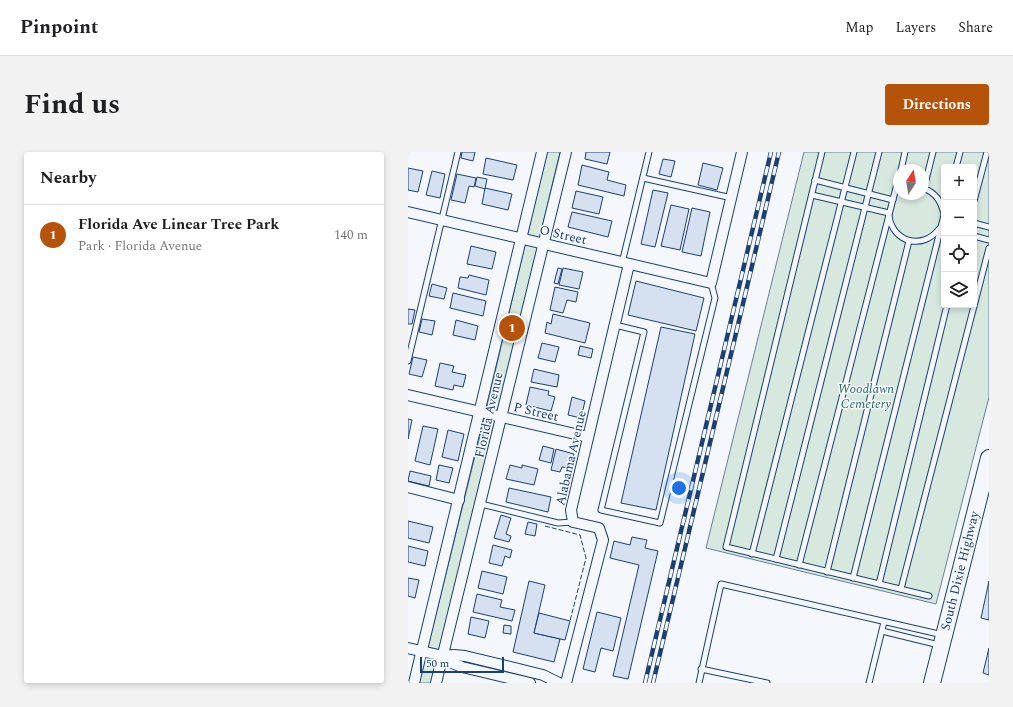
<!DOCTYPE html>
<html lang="en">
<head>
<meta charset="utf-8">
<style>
  body { margin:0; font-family:Spectral,serif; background:#f2f2f2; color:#202124 }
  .controls { position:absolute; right:12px; top:12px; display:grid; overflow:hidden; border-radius:4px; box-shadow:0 2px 6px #0003 }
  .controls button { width:36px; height:36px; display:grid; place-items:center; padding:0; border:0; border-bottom:1px solid #e0e0e0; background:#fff; color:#202124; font:20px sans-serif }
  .compass { position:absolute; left:485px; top:12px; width:36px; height:36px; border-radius:50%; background:#fff; box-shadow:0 2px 6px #0003; rotate:12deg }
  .scale { position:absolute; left:12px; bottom:10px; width:84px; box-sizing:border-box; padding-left:4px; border:2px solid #1d3f73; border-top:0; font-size:11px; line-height:14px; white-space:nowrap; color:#1d3f73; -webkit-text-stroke:3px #f4f7fb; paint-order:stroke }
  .you { position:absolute; left:271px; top:336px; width:14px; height:14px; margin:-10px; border:3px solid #fff; border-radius:50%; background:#1a73e8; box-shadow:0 0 0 6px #1a73e833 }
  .badge { display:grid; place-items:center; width:26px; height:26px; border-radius:50%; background:#b45309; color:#fff; font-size:13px; font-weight:700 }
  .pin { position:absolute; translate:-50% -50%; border:2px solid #fff; box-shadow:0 1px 4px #0006 }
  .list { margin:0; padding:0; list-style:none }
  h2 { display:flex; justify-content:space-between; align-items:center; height:52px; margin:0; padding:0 16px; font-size:17px }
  h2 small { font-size:13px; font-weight:400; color:#757577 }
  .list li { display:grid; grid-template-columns:26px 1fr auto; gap:12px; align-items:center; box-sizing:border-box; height:60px; padding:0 16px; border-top:1px solid #e0e0e0 }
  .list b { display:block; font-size:15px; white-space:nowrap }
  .list p { margin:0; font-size:13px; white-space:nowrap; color:#757577 }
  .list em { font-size:13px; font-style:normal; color:#757577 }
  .icon { flex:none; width:22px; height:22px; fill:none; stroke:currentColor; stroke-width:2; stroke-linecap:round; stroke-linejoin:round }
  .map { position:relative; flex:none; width:581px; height:531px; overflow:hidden; border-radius:4px }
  header { display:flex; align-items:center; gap:24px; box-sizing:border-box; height:56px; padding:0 20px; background:#fff; border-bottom:1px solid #e0e0e0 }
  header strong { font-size:19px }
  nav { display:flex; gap:22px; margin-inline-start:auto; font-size:14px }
  .intro { display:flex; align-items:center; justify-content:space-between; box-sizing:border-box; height:96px; padding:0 24px }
  h1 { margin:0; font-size:28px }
  .button { padding:10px 18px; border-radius:4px; background:#b45309; color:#fff; font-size:14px; font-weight:700 }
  main { display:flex; gap:24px; padding:0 24px }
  aside { flex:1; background:#fff; border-radius:4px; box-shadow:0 2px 6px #0003 }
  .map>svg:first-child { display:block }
  .green { fill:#d7e8df; stroke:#687fa3; fill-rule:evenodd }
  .building { fill:#d5e0f0; stroke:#1d3f73 }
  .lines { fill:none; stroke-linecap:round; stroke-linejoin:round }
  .service-casing { stroke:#1d3f73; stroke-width:7 }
  .minor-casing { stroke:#1d3f73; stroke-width:12 }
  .primary-casing { stroke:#1d3f73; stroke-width:18 }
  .service { stroke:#f4f7fb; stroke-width:5 }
  .minor { stroke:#f4f7fb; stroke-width:10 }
  .primary { stroke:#f4f7fb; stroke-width:16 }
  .rail-casing { stroke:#1d3f73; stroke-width:4.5 }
  .rail { stroke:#f4f7fb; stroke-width:3; stroke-dasharray:9; stroke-linecap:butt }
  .fence { stroke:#1d3f73; stroke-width:1; stroke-dasharray:5 2; stroke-linecap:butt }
  .labels { text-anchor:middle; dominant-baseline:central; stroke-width:3; stroke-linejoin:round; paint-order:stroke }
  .street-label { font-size:13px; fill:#1d3f73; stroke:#f4f7fb }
  .park-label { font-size:13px; font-style:italic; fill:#2c6c60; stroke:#f4f7fb }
</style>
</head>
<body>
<header>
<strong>Pinpoint</strong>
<nav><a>Map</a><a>Layers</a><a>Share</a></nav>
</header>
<div class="intro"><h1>Find us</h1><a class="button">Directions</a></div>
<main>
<aside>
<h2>Nearby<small></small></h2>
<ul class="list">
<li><span class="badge">1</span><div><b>Florida Ave Linear Tree Park</b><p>Park · Florida Avenue</p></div><em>140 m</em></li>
</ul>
</aside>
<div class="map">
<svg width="581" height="531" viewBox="0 0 581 531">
  <rect width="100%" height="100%" fill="#f4f7fb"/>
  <!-- green -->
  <g class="green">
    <path d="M139 0H152L84 286 24 531H11L72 284Z"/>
    <path d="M396 0H581V245L528 452 298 396ZM536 15H566V153H536ZM491 18H515V42H491Z"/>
  </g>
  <!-- building -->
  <g class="building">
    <path d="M54 0H67L65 9 53 6Z"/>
    <path d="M178 0H202L199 12 177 7Z"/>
    <path d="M78 6 109 13 105 28 75 22Z"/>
    <path d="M255 7 267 9 263 25 251 22Z"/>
    <path d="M295 11 315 16 309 38 290 33Z"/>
    <path d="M174 13 201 20 199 28 218 33 216 44 170 33Z"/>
    <path d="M0 16 15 19 10 40 0 38Z"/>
    <path d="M24 19 37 22 32 46 18 43Z"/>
    <path d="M49 22 68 26 66 35 61 34 57 51 43 48Z"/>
    <path d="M69 25 79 27 77 37 67 34Z"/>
    <path d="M77 36 104 42 100 58 74 52Z"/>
    <path d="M245 38 260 41 247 95 233 92Z"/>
    <path d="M168 39 195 45 191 62 164 56Z"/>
    <path d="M263 53 281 57 272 98 253 94Z"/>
    <path d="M284 56 302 60 293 104 274 100Z"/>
    <path d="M164 60 204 69 200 85 160 75Z"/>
    <path d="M63 94 88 100 84 117 59 112Z"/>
    <path d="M150 116 154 117 150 132 146 131Z"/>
    <path d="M155 116 175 120 171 137 151 133Z"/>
    <path d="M61 123 81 128 78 143 50 136 52 125 60 126Z"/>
    <path d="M228 129 296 146 288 179 220 163Z"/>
    <path d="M24 132 39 136 36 147 21 144Z"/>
    <path d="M147 135 170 140 168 150 159 148 155 161 142 158Z"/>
    <path d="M45 141 78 149 75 164 42 156Z"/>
    <path d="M0 157 7 158 4 172H0Z"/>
    <path d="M145 162 182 171 177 191 137 181 139 170 143 172Z"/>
    <path d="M14 167 27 169 24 183 11 180Z"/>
    <path d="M48 168 70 174 67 188 45 183Z"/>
    <path d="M253 175 287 182 248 358 213 351Z"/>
    <path d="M134 191 151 195 147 210 130 206Z"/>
    <path d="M172 194 185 197 183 206 170 203Z"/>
    <path d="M5 205 19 208 14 225 1 222Z"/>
    <path d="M32 211 46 214 44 220 58 223 55 235 46 233 45 238 27 234Z"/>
    <path d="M126 217 151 223 149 235 123 230Z"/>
    <path d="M122 235 141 239 140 243 147 245 143 259 118 253Z"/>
    <path d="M164 245 177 249 173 266 160 263Z"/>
    <path d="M0 267 4 268 0 287Z"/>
    <path d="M15 274 30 277 22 313 7 309Z"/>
    <path d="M40 278 56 282 50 309 34 305Z"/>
    <path d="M135 294 146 297 143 311 131 308Z"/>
    <path d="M148 297 166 302 162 316 154 315 152 320 143 318Z"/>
    <path d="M31 313 45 316 41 331 28 328Z"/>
    <path d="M102 313 114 316V313L130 317 126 333 98 327Z"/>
    <path d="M2 319 23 324 21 334 0 329Z"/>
    <path d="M101 336 143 345 140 360 98 350Z"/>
    <path d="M93 363 103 366 98 382 103 384 101 390 86 386Z"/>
    <path d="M0 369 25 375 21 391 0 386Z"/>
    <path d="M120 370 129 372 127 384 117 382Z"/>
    <path d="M224 385 239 388 237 396 250 399 220 527 205 524 231 413 202 406 206 389 222 393Z"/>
    <path d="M85 393 104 398 102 406 97 404 94 414 81 411Z"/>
    <path d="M0 394 20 399 17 414 0 410Z"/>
    <path d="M74 419 99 425 95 442 70 436Z"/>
    <path d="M0 426 11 428 7 446 0 444Z"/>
    <path d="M121 429 137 433 126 481 152 487 146 510 105 500Z"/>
    <path d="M581 429V468L573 466Z"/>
    <path d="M69 442 94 448 92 455 107 458 104 469 65 460Z"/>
    <path d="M189 460 213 466 205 499 193 496 187 520 175 517Z"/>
    <path d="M131 461 162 469 157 488 126 481Z"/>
    <path d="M63 465 81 469 77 486 60 482Z"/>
    <path d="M96 473 103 474V482L95 481Z"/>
    <path d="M581 496V523L575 521Z"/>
  </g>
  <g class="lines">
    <defs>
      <g id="service">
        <path d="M414 0 318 395 521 444"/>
        <path d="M548 15 552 0"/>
        <path d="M493 18 497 0"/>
        <path d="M235 26 324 46"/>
        <path d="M407 28 485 48"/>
        <path d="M515 36C528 41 533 49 536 62"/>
        <path d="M516 36 525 0"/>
        <path d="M404 43 481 61"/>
        <path d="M566 49 579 0"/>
        <path d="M481 64C485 91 515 98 531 77"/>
        <path d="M566 71 581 75"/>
        <path d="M566 84 581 88"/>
        <path d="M214 111 241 0"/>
        <path d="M207 173 236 180 193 358 252 371 307 146 303 131"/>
        <path d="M0 209 50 0"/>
        <path d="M73 352 150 371 165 370"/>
        <path d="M344 402 446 0"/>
        <path d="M368 407 471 0"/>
        <path d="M391 413 491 24"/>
        <path d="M419 420 501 89"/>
        <path d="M445 426 536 63"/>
        <path d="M471 432 539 153"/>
        <path d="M493 437 581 96"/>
        <path d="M474 479 531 493"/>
        <path d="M293 517 359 531"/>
        <path d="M291 531 313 432 535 483"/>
        <path d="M461 531 476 470"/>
      </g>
      <g id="minor">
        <path d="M0 60 303 131 334 0"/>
        <path d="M0 243 180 285"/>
        <path d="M0 335 51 348"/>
        <path d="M0 496 35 504 46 503 57 504 135 523 151 531"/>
        <path d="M35 504 44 511 54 515 122 531"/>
        <path d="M6 531 134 0"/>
        <path d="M28 531 158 0"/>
        <path d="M158 531 195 388 191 376 165 370 163 358 221 112"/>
      </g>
      <path id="primary" d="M524 531 581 306"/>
    </defs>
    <!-- service casing -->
    <use href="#service" class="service-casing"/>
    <!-- minor casing -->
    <use href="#minor" class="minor-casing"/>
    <!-- primary casing -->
    <use href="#primary" class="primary-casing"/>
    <!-- service -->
    <use href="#service" class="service"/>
    <!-- minor -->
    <use href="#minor" class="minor"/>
    <!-- primary -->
    <use href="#primary" class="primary"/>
    <defs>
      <g id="rail">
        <path d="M237 531 363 0"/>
        <path d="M245 531 371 0"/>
      </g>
    </defs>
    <!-- rail casing -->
    <use href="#rail" class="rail-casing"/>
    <!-- rail -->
    <use href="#rail" class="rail"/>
    <!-- fence -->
    <path class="fence" d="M137 374 172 383 178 406 162 469"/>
  </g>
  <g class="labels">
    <!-- street labels -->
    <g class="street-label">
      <text transform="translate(155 83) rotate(13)">O Street</text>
      <text transform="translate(128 260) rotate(13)">P Street</text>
      <text transform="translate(81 263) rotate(-77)">Florida Avenue</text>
      <text transform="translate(163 306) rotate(-77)">Alabama Avenue</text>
      <text transform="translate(552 419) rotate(-76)">South Dixie Highway</text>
    </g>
    <!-- park labels -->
    <g class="park-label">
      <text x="458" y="237">Woodlawn<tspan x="458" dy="15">Cemetery</tspan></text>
    </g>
  </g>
</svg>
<div class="controls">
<button>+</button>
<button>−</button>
<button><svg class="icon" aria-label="locate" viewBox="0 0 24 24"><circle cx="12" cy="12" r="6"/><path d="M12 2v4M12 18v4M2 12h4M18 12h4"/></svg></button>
<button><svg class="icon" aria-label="layers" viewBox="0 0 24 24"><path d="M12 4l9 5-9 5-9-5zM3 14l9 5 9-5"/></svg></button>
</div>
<svg class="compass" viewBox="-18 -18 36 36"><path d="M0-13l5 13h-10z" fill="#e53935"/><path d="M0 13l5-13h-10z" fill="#757577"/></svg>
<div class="scale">50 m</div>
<div class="you"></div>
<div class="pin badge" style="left:104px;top:176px">1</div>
</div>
</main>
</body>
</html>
